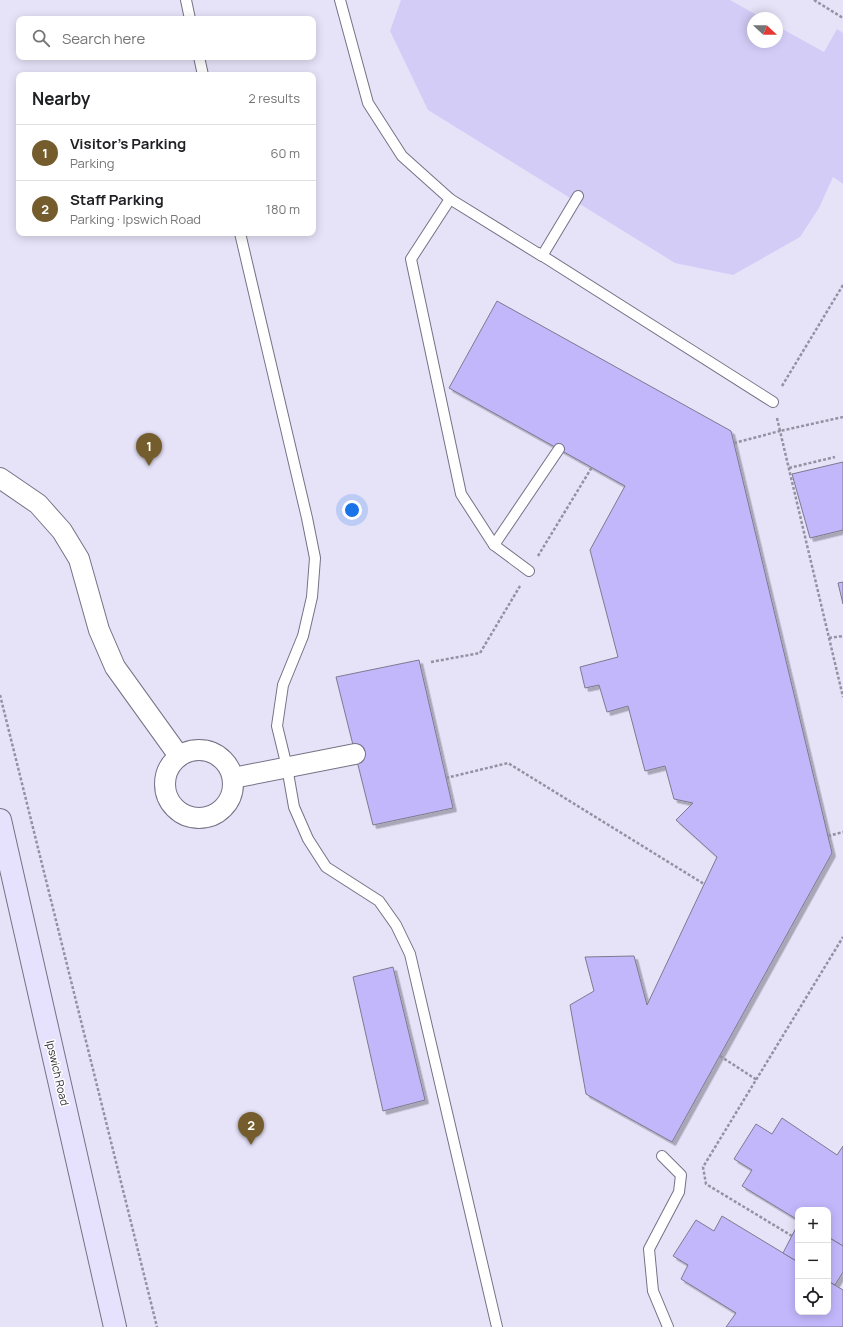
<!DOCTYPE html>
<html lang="en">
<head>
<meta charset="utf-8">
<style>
  body { margin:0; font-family:Manrope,sans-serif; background:#f2f2f2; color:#202124 }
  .controls { position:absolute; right:12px; bottom:12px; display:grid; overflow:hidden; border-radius:8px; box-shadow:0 2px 10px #0003 }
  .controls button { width:36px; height:36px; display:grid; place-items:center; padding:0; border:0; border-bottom:1px solid #e0e0e0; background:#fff; color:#202124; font:20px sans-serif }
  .compass { position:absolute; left:747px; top:12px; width:36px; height:36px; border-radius:50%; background:#fff; box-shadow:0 2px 10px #0003; rotate:112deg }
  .you { position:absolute; left:352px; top:510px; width:14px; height:14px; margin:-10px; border:3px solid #fff; border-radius:50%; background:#1a73e8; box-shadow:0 0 0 6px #1a73e833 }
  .badge { display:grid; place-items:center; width:26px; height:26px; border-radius:50%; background:#755c2d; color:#fff; font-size:13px; font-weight:700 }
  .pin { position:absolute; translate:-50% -33px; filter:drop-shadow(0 1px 2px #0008) }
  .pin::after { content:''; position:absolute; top:21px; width:14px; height:12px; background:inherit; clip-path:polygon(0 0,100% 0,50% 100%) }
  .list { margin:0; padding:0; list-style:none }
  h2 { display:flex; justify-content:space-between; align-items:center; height:52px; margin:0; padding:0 16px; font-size:17px }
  h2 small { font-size:13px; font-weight:400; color:#757577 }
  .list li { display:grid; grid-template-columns:26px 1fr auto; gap:12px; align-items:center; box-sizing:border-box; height:56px; padding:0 16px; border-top:1px solid #e0e0e0 }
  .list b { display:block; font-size:15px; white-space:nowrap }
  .list p { margin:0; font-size:13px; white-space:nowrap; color:#757577 }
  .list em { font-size:13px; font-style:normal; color:#757577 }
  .icon { flex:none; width:22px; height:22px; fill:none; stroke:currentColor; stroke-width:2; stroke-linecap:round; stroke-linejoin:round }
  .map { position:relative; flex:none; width:843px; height:1327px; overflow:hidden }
  .search { position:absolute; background:#fff; box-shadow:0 2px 10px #0003; left:16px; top:16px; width:300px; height:44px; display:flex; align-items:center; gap:10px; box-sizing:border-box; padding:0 14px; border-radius:8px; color:#757577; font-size:15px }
  .panel { position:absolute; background:#fff; box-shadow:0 2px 10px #0003; left:16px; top:72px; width:300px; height:164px; border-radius:8px }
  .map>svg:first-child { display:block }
  .green { fill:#d3ccf7 }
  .building { fill:#c3b7fc; stroke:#7d7a8e; filter:url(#shadow) }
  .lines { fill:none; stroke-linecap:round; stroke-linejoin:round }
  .lane-casing { stroke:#757285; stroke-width:12 }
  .street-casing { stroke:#757285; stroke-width:22 }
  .secondary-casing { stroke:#757285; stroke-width:24 }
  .path { stroke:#9492a2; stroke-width:2.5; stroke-dasharray:3 2; stroke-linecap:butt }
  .lane { stroke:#fff; stroke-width:10 }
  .street { stroke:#fff; stroke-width:20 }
  .secondary { stroke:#e6e1fc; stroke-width:22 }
  .labels { text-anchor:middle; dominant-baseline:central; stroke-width:3; stroke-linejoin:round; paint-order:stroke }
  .street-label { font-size:11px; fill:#2b2a32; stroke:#fff }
</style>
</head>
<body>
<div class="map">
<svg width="843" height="1327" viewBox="0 0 843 1327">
  <defs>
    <filter id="shadow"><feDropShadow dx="3.5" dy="3.5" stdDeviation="0" flood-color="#0004"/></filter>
  </defs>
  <rect width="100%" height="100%" fill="#e6e3f9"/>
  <!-- green -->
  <path class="green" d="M401 0H730L762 18H753V42H777V26L824 52 837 29 843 33V184L833 177 819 208 800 237 733 275 675 263 428 110 390 31Z"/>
  <!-- building -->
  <g class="building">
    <path d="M497 301 731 431 832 853 672 1142 586 1094 570 1005 594 991 585 957 634 956 647 1005 717 857 676 820 693 803 674 799 665 766 645 771 628 706 607 712 599 685 585 688 580 667 618 657 590 550 625 486 449 388Z"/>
    <path d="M843 462V530L810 538 792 474Z"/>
    <path d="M843 582V604L838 583Z"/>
    <path d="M419 660 453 808 373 825 336 677Z"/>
    <path d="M393 967 425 1100 383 1111 353 977Z"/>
    <path d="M782 1118 837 1155 843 1146V1246L828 1237V1210H798V1220L742 1186 752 1170 734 1159 756 1124 772 1134Z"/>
    <path d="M722 1216 798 1262V1312H828V1281L843 1290V1327H726L736 1313 681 1279 688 1265 673 1256 696 1220 714 1231Z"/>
    <path d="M798 1224V1262L783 1253Z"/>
    <path d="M828 1237 843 1246V1272L835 1285 828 1281Z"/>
  </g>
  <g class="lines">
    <defs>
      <g id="lane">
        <path d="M186 0 190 19"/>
        <path d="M340 0 368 103 402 156 450 199 542 256 578 196"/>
        <path d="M199 57 203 75"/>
        <path d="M450 199 411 259 461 494 494 545 529 571"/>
        <path d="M240 233 307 518 315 558 312 597 303 636 283 685 277 726 287 767 294 807 308 839 326 867 379 901 396 925 410 954 497 1327"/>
        <path d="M538 253 773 402"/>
        <path d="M494 545 559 449"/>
        <path d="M662 1156 681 1175 679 1192 649 1249 653 1291 668 1327"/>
      </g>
      <g id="street">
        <path d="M0 478 38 504 62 531 79 559 99 630 115 667 179 756"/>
        <circle cx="199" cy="784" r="34"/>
        <path d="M233 778 355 754"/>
      </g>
      <path id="secondary" d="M0 820 115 1327"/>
    </defs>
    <!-- lane casing -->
    <use href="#lane" class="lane-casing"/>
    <!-- street casing -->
    <use href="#street" class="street-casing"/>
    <!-- secondary casing -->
    <use href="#secondary" class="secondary-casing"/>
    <!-- path -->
    <g class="path">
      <path d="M814 0 843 18"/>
      <path d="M782 386 843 285"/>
      <path d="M777 418 780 431 843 417"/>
      <path d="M734 443 780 431 843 697"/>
      <path d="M789 468 835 457"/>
      <path d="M538 556 592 467"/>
      <path d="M829 638 843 636"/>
      <path d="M431 662 480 653 520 586"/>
      <path d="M0 695 157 1327"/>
      <path d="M446 778 508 763 704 884"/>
      <path d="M828 836 843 832"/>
      <path d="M720 1056 757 1080"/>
      <path d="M792 1236 706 1184 703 1167 843 937"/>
    </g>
    <!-- lane -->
    <use href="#lane" class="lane"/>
    <!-- street -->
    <use href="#street" class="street"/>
    <!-- secondary -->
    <use href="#secondary" class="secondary"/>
  </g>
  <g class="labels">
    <!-- street labels -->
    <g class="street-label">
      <text transform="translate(58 1073) rotate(77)">Ipswich Road</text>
    </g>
  </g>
</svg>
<div class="controls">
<button>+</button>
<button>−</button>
<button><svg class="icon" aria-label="locate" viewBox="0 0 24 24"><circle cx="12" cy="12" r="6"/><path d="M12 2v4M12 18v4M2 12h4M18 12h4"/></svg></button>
</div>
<svg class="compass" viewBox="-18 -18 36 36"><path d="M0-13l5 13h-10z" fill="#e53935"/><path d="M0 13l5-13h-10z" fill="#757577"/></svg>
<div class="you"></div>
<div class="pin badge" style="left:149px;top:466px">1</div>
<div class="pin badge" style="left:251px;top:1145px">2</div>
<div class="search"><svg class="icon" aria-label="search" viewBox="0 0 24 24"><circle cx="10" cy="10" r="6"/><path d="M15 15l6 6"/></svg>Search here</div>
<section class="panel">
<h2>Nearby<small>2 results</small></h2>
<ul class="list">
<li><span class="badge">1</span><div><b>Visitor's Parking</b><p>Parking</p></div><em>60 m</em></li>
<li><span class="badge">2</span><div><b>Staff Parking</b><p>Parking · Ipswich Road</p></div><em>180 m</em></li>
</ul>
</section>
</div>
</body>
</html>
